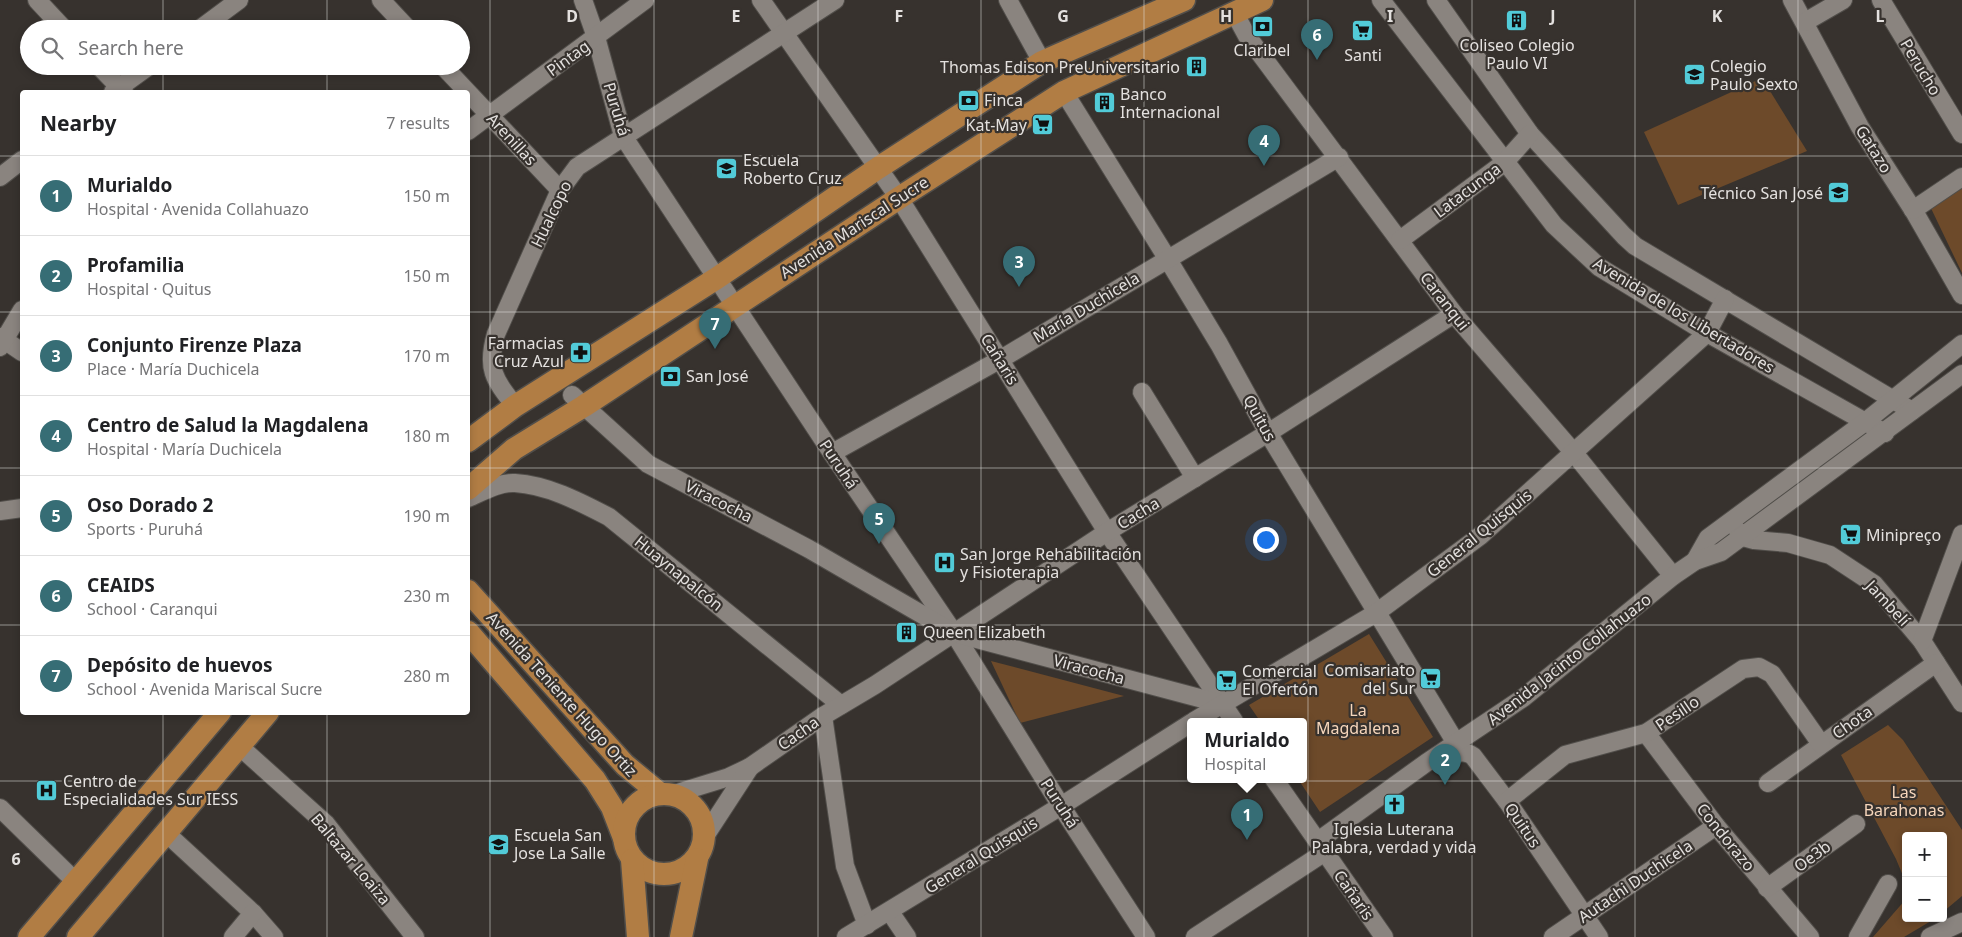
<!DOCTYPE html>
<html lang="en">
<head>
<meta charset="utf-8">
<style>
  body { margin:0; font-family:"Noto Sans",sans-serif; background:#f2f2f2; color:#202124 }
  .controls { position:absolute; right:15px; bottom:15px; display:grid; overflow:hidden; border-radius:5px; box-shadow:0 2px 8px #0003 }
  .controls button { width:45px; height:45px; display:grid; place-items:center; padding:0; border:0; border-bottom:1px solid #e0e0e0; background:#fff; color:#202124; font:25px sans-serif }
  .you { position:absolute; left:1265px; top:539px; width:18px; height:18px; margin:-12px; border:4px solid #fff; border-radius:50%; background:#1a73e8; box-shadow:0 0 0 8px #1a73e833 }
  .badge { display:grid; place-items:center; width:32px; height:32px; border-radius:50%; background:#366d75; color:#fff; font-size:16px; font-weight:700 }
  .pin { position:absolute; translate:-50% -41px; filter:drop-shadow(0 1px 2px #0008) }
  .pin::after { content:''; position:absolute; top:26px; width:18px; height:15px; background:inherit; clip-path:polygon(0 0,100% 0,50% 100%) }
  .popup { position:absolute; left:1187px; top:718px; width:120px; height:65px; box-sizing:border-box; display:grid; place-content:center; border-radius:5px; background:#fff; filter:drop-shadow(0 1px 4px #0005); font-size:16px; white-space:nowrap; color:#757577 }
  .popup b { font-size:19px; color:#202124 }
  .popup::after { content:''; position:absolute; left:50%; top:100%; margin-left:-10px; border:10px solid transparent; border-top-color:#fff }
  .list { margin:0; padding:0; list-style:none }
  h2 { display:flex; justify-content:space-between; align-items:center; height:65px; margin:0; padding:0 20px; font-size:21px }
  h2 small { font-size:16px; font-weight:400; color:#757577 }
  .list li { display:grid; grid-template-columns:32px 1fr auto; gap:15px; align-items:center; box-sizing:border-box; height:80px; padding:0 20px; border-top:1px solid #e0e0e0 }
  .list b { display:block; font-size:19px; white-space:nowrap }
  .list p { margin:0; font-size:16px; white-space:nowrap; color:#757577 }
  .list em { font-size:16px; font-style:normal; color:#757577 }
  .icon { flex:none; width:28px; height:28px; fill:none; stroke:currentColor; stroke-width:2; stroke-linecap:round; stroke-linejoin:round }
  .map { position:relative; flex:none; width:1962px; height:937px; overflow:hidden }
  .search { position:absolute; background:#fff; box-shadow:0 2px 8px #0003; left:20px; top:20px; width:450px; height:55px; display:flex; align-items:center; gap:12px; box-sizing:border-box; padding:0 18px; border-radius:28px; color:#757577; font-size:19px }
  .panel { position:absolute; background:#fff; box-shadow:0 2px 8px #0003; left:20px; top:90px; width:450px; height:625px; border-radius:5px }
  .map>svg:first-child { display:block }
  .green { fill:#6d4a2a }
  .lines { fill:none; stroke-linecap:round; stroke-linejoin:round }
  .minor-casing { stroke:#514e4a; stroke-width:20 }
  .major-casing { stroke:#514e4a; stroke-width:25 }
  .minor { stroke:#8a847f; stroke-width:18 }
  .major { stroke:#b17d44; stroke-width:22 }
  .grid { fill:none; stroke:#e4e1df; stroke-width:1; stroke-opacity:0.55 }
  .labels { text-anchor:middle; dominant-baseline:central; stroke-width:4.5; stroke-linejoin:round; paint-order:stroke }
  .poi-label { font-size:16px; fill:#e4e1df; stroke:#37322e; text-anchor:start }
  .street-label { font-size:16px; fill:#e4e1df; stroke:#37322e }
  .park-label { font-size:16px; fill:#f6d6bb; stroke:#37322e }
  .grid-label { font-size:16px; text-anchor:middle; font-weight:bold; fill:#e4e1df; stroke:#37322e; stroke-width:4.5; stroke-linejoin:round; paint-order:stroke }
</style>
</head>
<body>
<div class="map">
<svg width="1962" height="937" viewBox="0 0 1962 937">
  <rect width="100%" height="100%" fill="#37322e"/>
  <!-- green -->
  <g class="green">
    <path d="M1762 78 1807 151 1678 205 1644 132Z"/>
    <path d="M1962 181V273L1928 202Z"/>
    <path d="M1369 634 1433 737 1320 812 1298 779H1303V721H1260L1249 705Z"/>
    <path d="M991 661 1124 696 1020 723Z"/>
    <path d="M1888 725 1903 740 1962 830V896L1943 912V836H1906V883L1896 859 1841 755Z"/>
    <path d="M1906 899V918H1936L1904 937H1873Z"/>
  </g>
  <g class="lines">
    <defs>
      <g id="minor">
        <path d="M37 0 64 29"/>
        <path d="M381 0 408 29"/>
        <path d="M583 0 596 37 623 136 832 453 954 633 1061 806 1146 937"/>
        <path d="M761 0 899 198 1107 532 1234 721"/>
        <path d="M1008 0 1042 62"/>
        <path d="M1381 0 1554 225 1599 267 1707 333 1885 433"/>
        <path d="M1436 0 1530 134 1624 236 1635 246 1912 411"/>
        <path d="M1792 0 1860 127 1915 213 1962 295"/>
        <path d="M1881 0 1962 134"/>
        <path d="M1234 12 1247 36 1454 314 1574 453 1673 576"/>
        <path d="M1805 22 1843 0"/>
        <path d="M200 29 239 0"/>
        <path d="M99 66 124 92"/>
        <path d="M443 66 560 190"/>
        <path d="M113 92 149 66"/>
        <path d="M1064 92 1167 258 1219 344 1268 433 1456 743"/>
        <path d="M468 131 645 0"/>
        <path d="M0 177 22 160"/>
        <path d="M1913 210 1962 177"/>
        <path d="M1400 240 1504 163 1530 134"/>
        <path d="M0 337 22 352"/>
        <path d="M0 347 22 310"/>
        <path d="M1142 392 1195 478"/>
        <path d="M572 395 648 464 809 549 954 633 1222 704"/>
        <path d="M515 406C494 379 486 369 496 334L560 190 577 167 835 0"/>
        <path d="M832 453 1001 359 1339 157"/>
        <path d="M468 498C482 492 499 482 515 483 548 485 580 502 609 517L841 705"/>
        <path d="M0 511 22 508"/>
        <path d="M1738 531 1743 537 1754 540 1788 543 1830 555 1874 584 1922 641 1962 703"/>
        <path d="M1695 561 1708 538 1865 422 1962 344"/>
        <path d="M1922 641 1962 534"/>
        <path d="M823 716 845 866 867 925"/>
        <path d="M1194 721 1376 613 1480 536 1707 333 1725 299"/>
        <path d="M1646 733 1716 826 1810 937"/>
        <path d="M238 745 326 824 415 937"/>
        <path d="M1443 761C1454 755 1462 748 1473 756L1507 801 1599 937"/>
        <path d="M1274 779 1384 937"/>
        <path d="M1768 783 1936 663"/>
        <path d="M674 794 729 777 750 767 823 716 875 685 1107 532 1268 433 1454 314"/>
        <path d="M1507 801 1565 755 1646 733 1743 669 1759 667 1772 674 1821 744"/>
        <path d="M0 808 76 882"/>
        <path d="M165 832 253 913 274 937"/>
        <path d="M705 836 750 767"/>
        <path d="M1318 841 1426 763 1523 698 1673 576 1695 561 1721 552 1962 374"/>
        <path d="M1767 888 1856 824"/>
        <path d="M890 912 907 937"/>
        <path d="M233 937 253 913"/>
        <path d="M846 937 1061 806 1191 723"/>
        <path d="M1195 937 1325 852"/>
        <path d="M1553 937 1716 826"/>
        <path d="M1858 937 1888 884"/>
        <path d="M1930 937 1962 922"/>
      </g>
      <g id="major">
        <path d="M468 441 515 406 717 278 878 168 1042 62 1184 0"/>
        <path d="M468 489 514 449 584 406 899 198 1064 92 1262 0"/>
        <path d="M468 591 625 765 659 793"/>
        <path d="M468 632 595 780 612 807 624 838"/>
        <circle cx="664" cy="834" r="40"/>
        <path d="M632 860 638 937"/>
        <path d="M29 937 220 712"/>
        <path d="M78 937 268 712"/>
        <path d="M681 937 697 859"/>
      </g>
    </defs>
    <!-- minor casing -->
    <use href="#minor" class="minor-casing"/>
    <!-- major casing -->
    <use href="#major" class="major-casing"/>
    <!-- minor -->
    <use href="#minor" class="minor"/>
    <!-- major -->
    <use href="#major" class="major"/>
  </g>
  <!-- grid -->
  <path class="grid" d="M163 0V29M327 0V29M490 0V937M654 0V937M818 0V937M981 0V937M1144 0V937M1308 0V937M1472 0V937M1635 0V937M1798 0V937M163 66V92M327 66V92M0 156H22M468 156H1962M0 312H22M468 312H1962M0 468H22M468 468H1962M0 625H22M468 625H1962M163 712V937M327 712V937M0 781H1962"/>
  <!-- icons -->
  <defs>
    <symbol id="building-square" viewBox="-11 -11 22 22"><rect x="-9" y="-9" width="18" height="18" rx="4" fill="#52cbd8" stroke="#37322e"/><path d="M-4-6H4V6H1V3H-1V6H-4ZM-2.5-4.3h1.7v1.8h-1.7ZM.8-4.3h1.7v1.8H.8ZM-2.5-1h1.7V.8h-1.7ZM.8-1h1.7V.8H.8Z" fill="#111"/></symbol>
    <symbol id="bank-square" viewBox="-11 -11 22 22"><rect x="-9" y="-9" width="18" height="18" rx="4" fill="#52cbd8" stroke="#37322e"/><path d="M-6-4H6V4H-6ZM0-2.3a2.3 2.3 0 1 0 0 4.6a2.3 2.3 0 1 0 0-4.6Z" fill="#111"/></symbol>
    <symbol id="supermarket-square" viewBox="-11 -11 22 22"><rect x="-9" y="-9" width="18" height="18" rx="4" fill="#52cbd8" stroke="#37322e"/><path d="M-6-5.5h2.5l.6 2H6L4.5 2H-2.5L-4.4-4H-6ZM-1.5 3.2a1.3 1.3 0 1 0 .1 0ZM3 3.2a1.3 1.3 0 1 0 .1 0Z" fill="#111"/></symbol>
    <symbol id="university-square" viewBox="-11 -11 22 22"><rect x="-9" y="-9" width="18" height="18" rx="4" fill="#52cbd8" stroke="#37322e"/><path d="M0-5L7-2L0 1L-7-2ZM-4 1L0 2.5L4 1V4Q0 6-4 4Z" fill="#111"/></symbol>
    <symbol id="school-square" viewBox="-11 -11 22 22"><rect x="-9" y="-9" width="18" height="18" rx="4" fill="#52cbd8" stroke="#37322e"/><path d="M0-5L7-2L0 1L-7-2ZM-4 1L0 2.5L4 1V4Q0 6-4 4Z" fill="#111"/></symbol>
    <symbol id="pharmacy-square" viewBox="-11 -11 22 22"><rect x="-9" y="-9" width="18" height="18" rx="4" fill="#52cbd8" stroke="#37322e"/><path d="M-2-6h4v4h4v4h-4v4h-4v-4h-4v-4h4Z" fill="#111"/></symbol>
    <symbol id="hospital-square" viewBox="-11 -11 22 22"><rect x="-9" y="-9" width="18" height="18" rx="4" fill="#52cbd8" stroke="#37322e"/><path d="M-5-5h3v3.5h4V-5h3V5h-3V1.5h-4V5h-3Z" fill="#111"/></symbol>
    <symbol id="church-square" viewBox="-11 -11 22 22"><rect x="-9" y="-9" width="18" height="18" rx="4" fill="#52cbd8" stroke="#37322e"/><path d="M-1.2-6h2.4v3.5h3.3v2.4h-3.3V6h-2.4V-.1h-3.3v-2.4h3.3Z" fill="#111"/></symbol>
  </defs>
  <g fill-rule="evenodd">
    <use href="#building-square" x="1504" y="8" width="25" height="25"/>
    <use href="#bank-square" x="1250" y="14" width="25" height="25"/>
    <use href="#supermarket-square" x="1350" y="18" width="25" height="25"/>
    <use href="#building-square" x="1184" y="54" width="25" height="25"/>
    <use href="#university-square" x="1682" y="62" width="25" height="25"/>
    <use href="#bank-square" x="956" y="88" width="25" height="25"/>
    <use href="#building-square" x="1092" y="90" width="25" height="25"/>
    <use href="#supermarket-square" x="1030" y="112" width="25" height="25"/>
    <use href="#school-square" x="714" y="156" width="25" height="25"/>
    <use href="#university-square" x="1826" y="180" width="25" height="25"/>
    <use href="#pharmacy-square" x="568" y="340" width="25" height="25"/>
    <use href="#bank-square" x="658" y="364" width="25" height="25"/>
    <use href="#supermarket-square" x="1838" y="522" width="25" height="25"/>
    <use href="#hospital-square" x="932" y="550" width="25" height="25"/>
    <use href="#building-square" x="894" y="620" width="25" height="25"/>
    <use href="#supermarket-square" x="1418" y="666" width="25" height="25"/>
    <use href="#supermarket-square" x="1214" y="668" width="25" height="25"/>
    <use href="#hospital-square" x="34" y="778" width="25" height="25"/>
    <use href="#church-square" x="1382" y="792" width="25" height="25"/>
    <use href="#school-square" x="486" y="832" width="25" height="25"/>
  </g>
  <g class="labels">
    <!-- poi labels -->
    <g class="poi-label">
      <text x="1517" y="45" text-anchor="middle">Coliseo Colegio<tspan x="1517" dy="18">Paulo VI</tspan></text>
      <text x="1262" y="50" text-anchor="middle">Claribel</text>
      <text x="1363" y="55" text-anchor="middle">Santi</text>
      <text x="1710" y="66">Colegio<tspan x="1710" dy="18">Paulo Sexto</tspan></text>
      <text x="1180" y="67" text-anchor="end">Thomas Edison PreUniversitario</text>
      <text x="1120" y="94">Banco<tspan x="1120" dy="18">Internacional</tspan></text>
      <text x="984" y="100">Finca</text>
      <text x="1027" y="125" text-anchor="end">Kat-May</text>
      <text x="743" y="160">Escuela<tspan x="743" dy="18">Roberto Cruz</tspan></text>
      <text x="1823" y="193" text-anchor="end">Técnico San José</text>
      <text x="564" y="343" text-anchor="end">Farmacias<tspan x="564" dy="18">Cruz Azul</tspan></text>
      <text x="686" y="376">San José</text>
      <text x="1866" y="535">Minipreço</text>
      <text x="960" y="554">San Jorge Rehabilitación<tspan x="960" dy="18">y Fisioterapia</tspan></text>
      <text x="923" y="632">Queen Elizabeth</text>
      <text x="1415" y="670" text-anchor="end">Comisariato<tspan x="1415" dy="18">del Sur</tspan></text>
      <text x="1242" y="671">Comercial<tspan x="1242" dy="18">El Ofertón</tspan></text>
      <text x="63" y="781">Centro de<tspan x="63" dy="18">Especialidades Sur IESS</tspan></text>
      <text x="1394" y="829" text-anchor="middle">Iglesia Luterana<tspan x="1394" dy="18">Palabra, verdad y vida</tspan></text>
      <text x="514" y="835">Escuela San<tspan x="514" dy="18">Jose La Salle</tspan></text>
    </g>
    <!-- street labels -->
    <g class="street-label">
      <text transform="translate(568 58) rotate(-36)">Pintag</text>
      <text transform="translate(1921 67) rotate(59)">Perucho</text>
      <text transform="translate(617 109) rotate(73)">Puruhá</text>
      <text transform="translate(512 139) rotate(47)">Arenillas</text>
      <text transform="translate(1874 149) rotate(58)">Gatazo</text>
      <text transform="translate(1467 190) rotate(-37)">Latacunga</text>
      <text transform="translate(551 214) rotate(-64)">Hualcopo</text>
      <text transform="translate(854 227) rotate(-33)">Avenida Mariscal Sucre</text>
      <text transform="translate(1445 301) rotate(52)">Caranqui</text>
      <text transform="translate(1086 307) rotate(-31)">María Duchicela</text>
      <text transform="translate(1684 315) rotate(31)">Avenida de los Libertadores</text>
      <text transform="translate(1000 359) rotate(58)">Cañaris</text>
      <text transform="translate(1260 418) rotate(61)">Quitus</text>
      <text transform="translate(839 464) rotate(56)">Puruhá</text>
      <text transform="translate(719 501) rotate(27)">Viracocha</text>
      <text transform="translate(1138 513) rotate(-31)">Cacha</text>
      <text transform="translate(1479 533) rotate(-39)">General Quisquis</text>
      <text transform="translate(679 573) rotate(39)">Huaynapalcón</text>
      <text transform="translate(1888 603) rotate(47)">Jambelí</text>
      <text transform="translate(1569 659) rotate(-38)">Avenida Jacinto Collahuazo</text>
      <text transform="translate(1089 669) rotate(15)">Viracocha</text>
      <text transform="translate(562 694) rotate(48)">Avenida Teniente Hugo Ortiz</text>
      <text transform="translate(1677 713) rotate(-34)">Pesillo</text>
      <text transform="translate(1852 722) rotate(-35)">Chota</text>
      <text transform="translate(798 733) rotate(-35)">Cacha</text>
      <text transform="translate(1060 803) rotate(57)">Puruhá</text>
      <text transform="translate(1523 825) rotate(56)">Quitus</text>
      <text transform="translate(1726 837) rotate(51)">Condorazo</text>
      <text transform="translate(981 855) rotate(-32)">General Quisquis</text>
      <text transform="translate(1812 856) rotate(-36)">Oe3b</text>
      <text transform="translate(351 859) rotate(50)">Baltazar Loaiza</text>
      <text transform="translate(1635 881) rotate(-34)">Autachi Duchicela</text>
      <text transform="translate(1354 895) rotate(55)">Cañaris</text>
    </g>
    <!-- park labels -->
    <g class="park-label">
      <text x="1358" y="710">La<tspan x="1358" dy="18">Magdalena</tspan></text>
      <text x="1904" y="792">Las<tspan x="1904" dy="18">Barahonas</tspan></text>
    </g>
  </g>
  <g class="grid-label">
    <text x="572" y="22">D</text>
    <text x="736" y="22">E</text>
    <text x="899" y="22">F</text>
    <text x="1063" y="22">G</text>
    <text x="1226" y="22">H</text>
    <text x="1390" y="22">I</text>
    <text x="1553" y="22">J</text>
    <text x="1717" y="22">K</text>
    <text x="1880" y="22">L</text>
    <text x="16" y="865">6</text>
  </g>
</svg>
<div class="controls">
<button>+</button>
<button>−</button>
</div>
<div class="you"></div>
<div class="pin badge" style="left:1247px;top:840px">1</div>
<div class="popup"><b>Murialdo</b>Hospital</div>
<div class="pin badge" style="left:1445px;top:785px">2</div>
<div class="pin badge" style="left:1019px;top:287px">3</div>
<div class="pin badge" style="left:1264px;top:166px">4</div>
<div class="pin badge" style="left:879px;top:544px">5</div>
<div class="pin badge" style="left:1317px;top:60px">6</div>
<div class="pin badge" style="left:715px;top:349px">7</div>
<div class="search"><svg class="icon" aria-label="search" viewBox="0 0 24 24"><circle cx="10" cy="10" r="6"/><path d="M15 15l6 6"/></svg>Search here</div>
<section class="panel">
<h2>Nearby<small>7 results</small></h2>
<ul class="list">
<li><span class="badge">1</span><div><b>Murialdo</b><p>Hospital · Avenida Collahuazo</p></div><em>150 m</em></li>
<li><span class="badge">2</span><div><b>Profamilia</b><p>Hospital · Quitus</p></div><em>150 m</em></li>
<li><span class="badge">3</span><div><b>Conjunto Firenze Plaza</b><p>Place · María Duchicela</p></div><em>170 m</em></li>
<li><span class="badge">4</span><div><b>Centro de Salud la Magdalena</b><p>Hospital · María Duchicela</p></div><em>180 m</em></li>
<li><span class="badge">5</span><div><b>Oso Dorado 2</b><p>Sports · Puruhá</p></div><em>190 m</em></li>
<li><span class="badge">6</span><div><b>CEAIDS</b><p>School · Caranqui</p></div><em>230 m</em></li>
<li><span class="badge">7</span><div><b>Depósito de huevos</b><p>School · Avenida Mariscal Sucre</p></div><em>280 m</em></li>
</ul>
</section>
</div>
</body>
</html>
